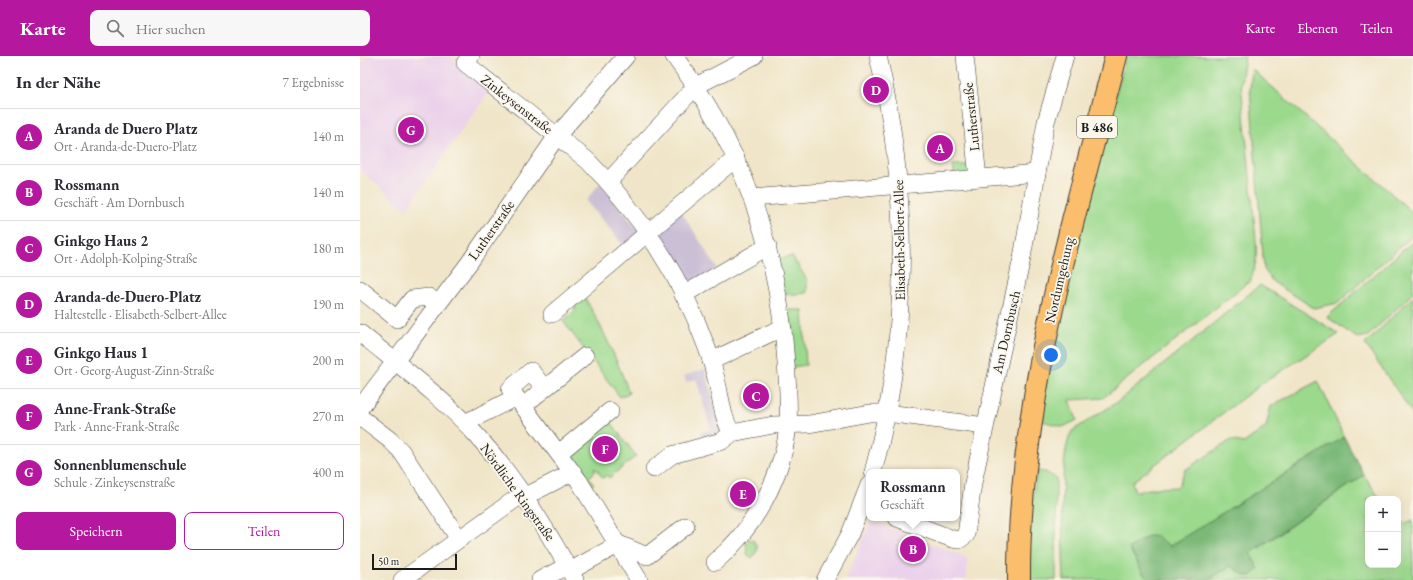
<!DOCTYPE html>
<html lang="de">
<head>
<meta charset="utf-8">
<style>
  body { margin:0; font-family:"EB Garamond",serif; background:#f7f7f7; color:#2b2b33 }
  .controls { position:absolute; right:12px; bottom:12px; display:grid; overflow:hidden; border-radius:8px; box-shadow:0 4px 16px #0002 }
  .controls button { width:36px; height:36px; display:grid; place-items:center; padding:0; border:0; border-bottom:1px solid #e1e1e2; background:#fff; color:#2b2b33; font:20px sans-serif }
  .scale { position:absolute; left:12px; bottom:10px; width:85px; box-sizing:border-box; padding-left:4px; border:2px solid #1c1c1c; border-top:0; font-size:11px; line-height:14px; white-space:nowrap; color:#1c1c1c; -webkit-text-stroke:3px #fbf7ec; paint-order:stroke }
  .you { position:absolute; left:691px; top:299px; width:14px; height:14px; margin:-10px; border:3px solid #fff; border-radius:50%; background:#1a73e8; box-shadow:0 0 0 6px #1a73e833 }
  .badge { display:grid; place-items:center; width:26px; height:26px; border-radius:50%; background:#b5179e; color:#fff; font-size:13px; font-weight:700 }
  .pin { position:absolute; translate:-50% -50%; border:2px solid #fff; box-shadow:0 1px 4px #0006 }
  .popup { position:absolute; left:506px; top:413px; width:94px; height:52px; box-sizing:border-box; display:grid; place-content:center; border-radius:8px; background:#fff; filter:drop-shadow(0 1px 3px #0005); font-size:13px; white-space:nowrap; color:#7c7c81 }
  .popup b { font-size:15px; color:#2b2b33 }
  .popup::after { content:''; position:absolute; left:50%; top:100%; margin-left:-8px; border:8px solid transparent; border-top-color:#fff }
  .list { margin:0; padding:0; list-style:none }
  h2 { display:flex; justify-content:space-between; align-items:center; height:52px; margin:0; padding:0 16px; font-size:17px }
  h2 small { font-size:13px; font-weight:400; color:#7c7c81 }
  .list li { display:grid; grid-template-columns:26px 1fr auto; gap:12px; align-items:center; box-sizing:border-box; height:56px; padding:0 16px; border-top:1px solid #e1e1e2 }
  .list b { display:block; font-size:15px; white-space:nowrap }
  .list p { margin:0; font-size:13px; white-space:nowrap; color:#7c7c81 }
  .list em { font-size:13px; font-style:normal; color:#7c7c81 }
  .actions { display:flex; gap:8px; padding:12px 16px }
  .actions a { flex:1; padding:9px 0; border:1px solid #b5179e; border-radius:8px; text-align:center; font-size:14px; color:#b5179e }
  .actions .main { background:#b5179e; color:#fff }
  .icon { flex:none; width:22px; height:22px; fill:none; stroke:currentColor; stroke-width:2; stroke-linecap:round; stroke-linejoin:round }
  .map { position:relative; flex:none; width:1053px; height:524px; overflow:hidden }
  header { display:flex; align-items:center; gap:24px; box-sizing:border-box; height:56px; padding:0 20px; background:#b5179e; color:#fff }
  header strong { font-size:19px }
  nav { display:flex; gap:22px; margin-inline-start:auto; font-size:14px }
  .search { width:280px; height:36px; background:#f7f7f7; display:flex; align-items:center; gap:10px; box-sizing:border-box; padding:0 14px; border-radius:8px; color:#7c7c81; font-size:15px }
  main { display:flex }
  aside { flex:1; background:#fff }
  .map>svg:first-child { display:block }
  .built { fill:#ebd1eb }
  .industrial { fill:#cbbfd5 }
  .green { fill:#9bd98d; stroke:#5c7a54 }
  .forest { fill:#7cb978; stroke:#4c6a4a }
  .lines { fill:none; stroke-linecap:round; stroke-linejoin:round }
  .minor-casing { stroke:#3c3a36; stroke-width:18 }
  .major-casing { stroke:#3c3a36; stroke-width:24 }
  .minor { stroke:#fff; stroke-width:17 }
  .major { stroke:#fabe6d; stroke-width:22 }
  .labels { text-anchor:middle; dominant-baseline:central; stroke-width:3.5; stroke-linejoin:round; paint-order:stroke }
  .shield { fill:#fbf7ec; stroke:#5f5e5a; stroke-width:1 }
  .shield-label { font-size:13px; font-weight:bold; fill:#1c1c1c }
  .street-label { font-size:14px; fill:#1c1c1c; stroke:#fbf7ec }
</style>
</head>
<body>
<header>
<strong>Karte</strong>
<div class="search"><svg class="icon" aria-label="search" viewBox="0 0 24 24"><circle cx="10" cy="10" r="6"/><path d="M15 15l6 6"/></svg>Hier suchen</div>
<nav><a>Karte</a><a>Ebenen</a><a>Teilen</a></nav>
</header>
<main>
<aside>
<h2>In der Nähe<small>7 Ergebnisse</small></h2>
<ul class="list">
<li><span class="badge">A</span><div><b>Aranda de Duero Platz</b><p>Ort · Aranda-de-Duero-Platz</p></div><em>140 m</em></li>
<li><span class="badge">B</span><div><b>Rossmann</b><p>Geschäft · Am Dornbusch</p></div><em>140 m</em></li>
<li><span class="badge">C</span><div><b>Ginkgo Haus 2</b><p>Ort · Adolph-Kolping-Straße</p></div><em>180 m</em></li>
<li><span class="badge">D</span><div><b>Aranda-de-Duero-Platz</b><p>Haltestelle · Elisabeth-Selbert-Allee</p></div><em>190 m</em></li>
<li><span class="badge">E</span><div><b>Ginkgo Haus 1</b><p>Ort · Georg-August-Zinn-Straße</p></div><em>200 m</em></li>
<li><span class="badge">F</span><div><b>Anne-Frank-Straße</b><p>Park · Anne-Frank-Straße</p></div><em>270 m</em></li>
<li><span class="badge">G</span><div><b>Sonnenblumenschule</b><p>Schule · Zinkeysenstraße</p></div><em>400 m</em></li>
</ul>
<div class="actions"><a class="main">Speichern</a><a>Teilen</a></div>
</aside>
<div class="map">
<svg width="1053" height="524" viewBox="0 0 1053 524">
  <rect width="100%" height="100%" fill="#fbf7ec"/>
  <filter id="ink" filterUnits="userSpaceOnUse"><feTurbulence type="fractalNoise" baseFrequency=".025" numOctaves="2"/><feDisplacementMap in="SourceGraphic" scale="8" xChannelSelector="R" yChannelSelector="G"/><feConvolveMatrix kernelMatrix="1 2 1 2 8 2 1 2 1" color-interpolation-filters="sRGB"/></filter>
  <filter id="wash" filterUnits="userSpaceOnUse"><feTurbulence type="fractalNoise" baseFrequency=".012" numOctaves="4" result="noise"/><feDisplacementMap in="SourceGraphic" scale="16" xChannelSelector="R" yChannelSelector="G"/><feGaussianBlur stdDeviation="0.9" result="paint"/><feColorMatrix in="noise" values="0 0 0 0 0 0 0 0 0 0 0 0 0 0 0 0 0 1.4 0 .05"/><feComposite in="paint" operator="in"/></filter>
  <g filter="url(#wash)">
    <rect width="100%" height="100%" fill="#f0e5c8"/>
    <!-- built -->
    <g class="built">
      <path d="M8 0H91L103 14 131 33 46 153 0 114V8Z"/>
      <path d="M511 465 608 502 606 524H485Z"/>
    </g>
    <!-- industrial -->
    <g class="industrial">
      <path d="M240 127 281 178 265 191 226 145Z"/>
      <path d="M321 155 357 212 327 230 296 177Z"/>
      <path d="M345 313 363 379 342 384 341 376 351 373 336 323 326 326 324 320Z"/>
    </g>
    <!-- green -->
    <g class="green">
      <path d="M766 0H885L881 27 896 184C897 199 896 211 890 226L887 227 743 342 710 344 717 364 703 371 679 364 691 292Z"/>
      <path d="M892 13 1053 157V179L978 247 954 252 913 226 904 213 890 34Z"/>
      <path d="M616 109 617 121 595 124 593 110Z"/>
      <path d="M1053 185V237L1008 280 997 282 967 261Z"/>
      <path d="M432 200 447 224V237L424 239 416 203Z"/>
      <path d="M900 229 979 278 900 329 772 426 775 436 794 432 818 431 825 414 871 384 884 387 906 371 911 350 958 325 984 381 810 490 769 492 787 524H704C703 495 698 396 712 375L759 345Z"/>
      <path d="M224 240C242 271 257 303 269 337L260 341 203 265 215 255V247Z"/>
      <path d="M1053 241V358L1005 288Z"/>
      <path d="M426 254H443L446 309 432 311Z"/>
      <path d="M248 362 276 400 249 422 247 419 243 422 235 412 234 413 235 416 229 421 234 428 227 433 205 394Z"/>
      <path d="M677 415 685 416 696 422V524H671C666 488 671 451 677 415Z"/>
      <path d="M1004 419 1020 443H1008V509H1038V470L1053 464V524H848L871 510 885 520 890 498Z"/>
      <path d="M389 483 393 484 397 490V495L392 502 387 498 386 487Z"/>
    </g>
    <!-- forest -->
    <path class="forest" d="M984 381 1004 419 890 497 899 513 891 520H885L871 510 848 524H787L769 492 788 480H796L810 490Z"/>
  </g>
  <g filter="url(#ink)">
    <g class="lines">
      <defs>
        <g id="minor">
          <path d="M111 0 105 7 227 104C278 155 321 220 345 287 350 299 353 311 356 322 361 341 362 362 372 377"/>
          <path d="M314 0C377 83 413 180 424 283 426 311 430 340 428 368 424 419 394 473 355 506"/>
          <path d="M605 0 618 122"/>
          <path d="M248 126 336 30 394 0"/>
          <path d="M393 142 677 117"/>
          <path d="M0 233 37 263 52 243 69 241 78 248"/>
          <path d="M323 239 408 190"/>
          <path d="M192 258 376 102"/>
          <path d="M0 277C40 310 84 342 118 381 157 424 187 474 215 524"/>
          <path d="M351 305 415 275 423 274"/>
          <path d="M156 341 150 333 171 315 184 332"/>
          <path d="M163 350 225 300"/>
          <path d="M0 352 109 207 197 80 266 0"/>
          <path d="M0 361 30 384 41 395 99 483"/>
          <path d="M105 367 156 341 219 425 279 524"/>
          <path d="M199 397 250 355"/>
          <path d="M294 413 312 399 362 385 372 377 413 369 449 368 510 357H527L625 370"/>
          <path d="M513 416C550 280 550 137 518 0"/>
          <path d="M537 462 593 483 599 484 606 479 613 427 662 202 686 66 705 0"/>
          <path d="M210 515 259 488 287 500 326 470"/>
          <path d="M42 524 154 444 176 435 213 416"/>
          <path d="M180 524 207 510"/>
          <path d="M465 524 490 478 509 429"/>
        </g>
        <path id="major" d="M659 524C658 345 712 171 756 0"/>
      </defs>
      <!-- minor casing -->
      <use href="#minor" class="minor-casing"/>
      <!-- major casing -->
      <use href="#major" class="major-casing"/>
      <!-- minor -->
      <use href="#minor" class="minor"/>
      <!-- major -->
      <use href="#major" class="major"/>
    </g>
  </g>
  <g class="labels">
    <!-- shield labels -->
    <rect class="shield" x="717" y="60" width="40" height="22" rx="3"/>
    <g class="shield-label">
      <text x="737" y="71">B 486</text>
    </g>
    <!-- street labels -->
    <g class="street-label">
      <text transform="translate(157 48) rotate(38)">Zinkeysenstraße</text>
      <text transform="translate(611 61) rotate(-96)">Lutherstraße</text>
      <text transform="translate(131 174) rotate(-55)">Lutherstraße</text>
      <text transform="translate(539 184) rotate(-91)">Elisabeth-Selbert-Allee</text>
      <text transform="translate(699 224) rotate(-77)">Nordumgehung</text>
      <text transform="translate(646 276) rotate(-77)">Am Dornbusch</text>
      <text transform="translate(158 436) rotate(54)">Nördliche Ringstraße</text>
    </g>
  </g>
</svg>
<div class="controls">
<button>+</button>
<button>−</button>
</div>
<div class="scale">50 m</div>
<div class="you"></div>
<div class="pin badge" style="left:580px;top:92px">A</div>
<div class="pin badge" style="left:553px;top:493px">B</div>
<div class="popup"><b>Rossmann</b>Geschäft</div>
<div class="pin badge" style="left:396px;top:340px">C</div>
<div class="pin badge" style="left:516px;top:34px">D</div>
<div class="pin badge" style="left:383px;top:438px">E</div>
<div class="pin badge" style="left:245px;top:393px">F</div>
<div class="pin badge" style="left:51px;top:74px">G</div>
</div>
</main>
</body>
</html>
